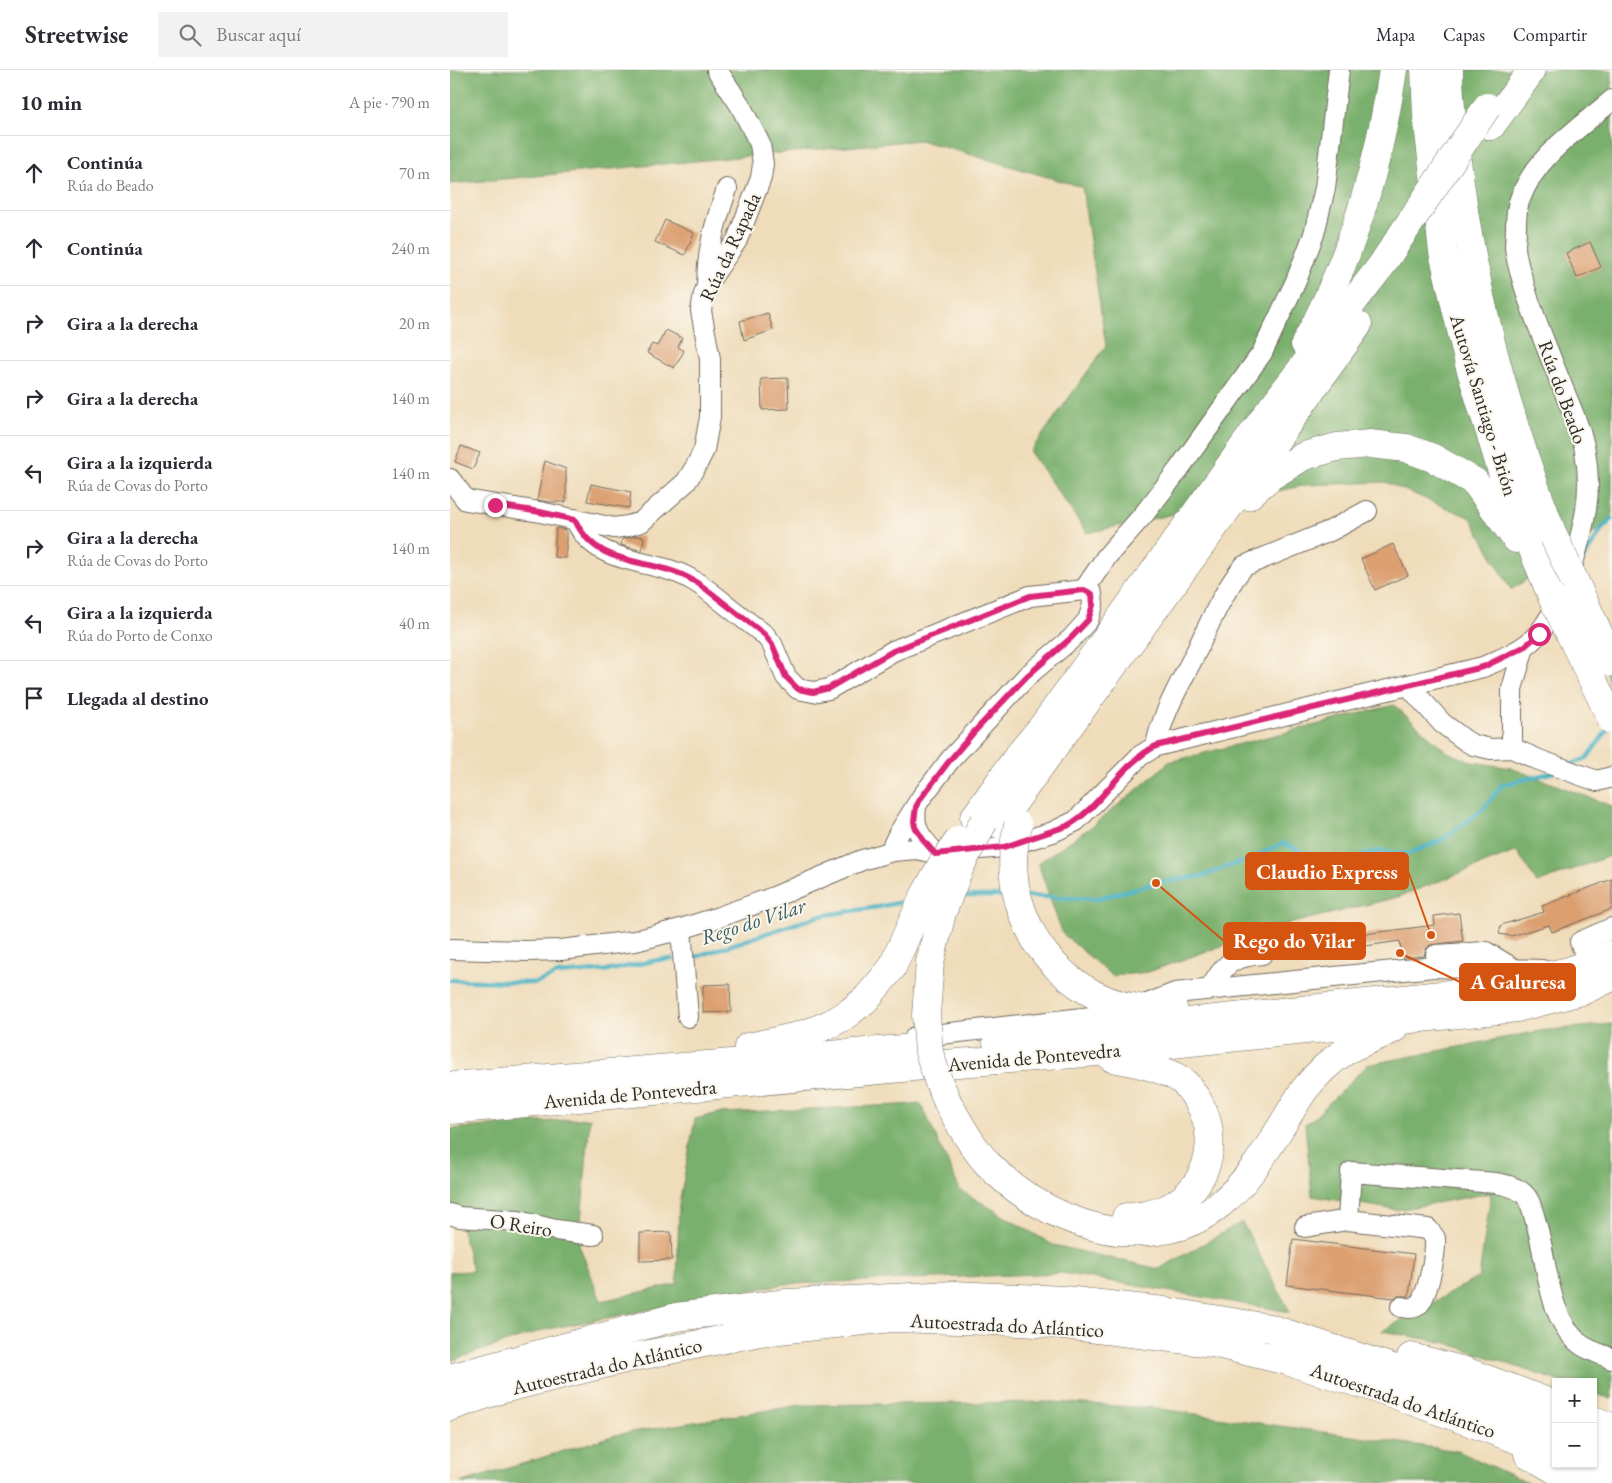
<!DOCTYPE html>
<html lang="es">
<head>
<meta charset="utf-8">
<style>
  body { margin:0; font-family:"EB Garamond",serif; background:#f2f2f3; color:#2b2b33 }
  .controls { position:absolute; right:15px; bottom:15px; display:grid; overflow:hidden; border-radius:0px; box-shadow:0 1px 4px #0004 }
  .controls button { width:45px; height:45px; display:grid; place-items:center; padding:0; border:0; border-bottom:1px solid #e1e1e2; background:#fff; color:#2b2b33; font:25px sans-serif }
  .stop { position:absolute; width:15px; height:15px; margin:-11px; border:4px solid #db2777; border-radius:50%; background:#fff }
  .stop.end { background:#db2777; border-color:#fff; box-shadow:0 1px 5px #0008 }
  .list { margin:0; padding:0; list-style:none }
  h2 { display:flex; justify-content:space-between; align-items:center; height:65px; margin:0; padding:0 20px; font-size:21px }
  h2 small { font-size:16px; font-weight:400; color:#7c7c81 }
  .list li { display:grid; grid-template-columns:32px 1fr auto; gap:15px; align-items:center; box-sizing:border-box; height:75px; padding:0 20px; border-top:1px solid #e1e1e2 }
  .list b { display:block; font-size:19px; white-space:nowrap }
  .list p { margin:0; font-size:16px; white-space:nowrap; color:#7c7c81 }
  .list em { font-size:16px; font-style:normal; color:#7c7c81 }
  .icon { flex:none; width:28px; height:28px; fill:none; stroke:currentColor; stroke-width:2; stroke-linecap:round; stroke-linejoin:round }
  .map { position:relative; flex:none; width:1162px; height:1413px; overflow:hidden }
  header { display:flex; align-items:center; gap:30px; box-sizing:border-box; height:70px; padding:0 25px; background:#fff; border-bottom:1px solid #e1e1e2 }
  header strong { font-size:24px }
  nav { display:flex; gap:28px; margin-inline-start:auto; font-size:18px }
  .search { width:350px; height:45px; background:#f2f2f3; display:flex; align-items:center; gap:12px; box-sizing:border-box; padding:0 18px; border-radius:0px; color:#7c7c81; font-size:19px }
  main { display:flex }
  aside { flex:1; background:#fff }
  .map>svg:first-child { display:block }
  .forest { fill:#7ab06d; stroke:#526e4c }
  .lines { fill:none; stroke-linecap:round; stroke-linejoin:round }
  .stream { stroke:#44b0c2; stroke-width:4.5 }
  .building { fill:#db9f6f }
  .minor-casing { stroke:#70695d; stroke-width:22 }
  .highway-casing { stroke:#70695d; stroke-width:29 }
  .minor { stroke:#fff; stroke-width:20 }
  .highway { stroke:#fff; stroke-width:28 }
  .highway-bridge-casing { stroke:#70695d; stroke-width:29; stroke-linecap:butt }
  .highway-bridge { stroke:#fff; stroke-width:28 }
  .route { stroke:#db2777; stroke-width:6 }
  .labels { text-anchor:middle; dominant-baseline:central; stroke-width:4; stroke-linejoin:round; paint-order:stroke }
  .street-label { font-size:20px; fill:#2b2b2b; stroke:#fbf7ec }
  .water-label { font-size:21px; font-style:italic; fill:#345a60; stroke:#fbf7ec }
  .leader { fill:none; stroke:#d5540f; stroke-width:2 }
  .callout-dot { fill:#d5540f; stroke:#fbf7ec; stroke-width:2 }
  .callout { fill:#d5540f; stroke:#d5540f; stroke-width:2 }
  .callout-label { font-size:21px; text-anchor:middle; font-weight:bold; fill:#fff }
</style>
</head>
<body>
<header>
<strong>Streetwise</strong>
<div class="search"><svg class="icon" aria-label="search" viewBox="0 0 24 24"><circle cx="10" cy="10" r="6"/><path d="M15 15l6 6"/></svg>Buscar aquí</div>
<nav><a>Mapa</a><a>Capas</a><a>Compartir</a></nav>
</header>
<main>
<aside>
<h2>10 min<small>A pie · 790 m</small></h2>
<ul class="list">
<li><svg class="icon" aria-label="ahead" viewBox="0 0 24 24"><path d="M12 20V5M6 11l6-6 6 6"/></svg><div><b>Continúa</b><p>Rúa do Beado</p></div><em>70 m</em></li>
<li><svg class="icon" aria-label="ahead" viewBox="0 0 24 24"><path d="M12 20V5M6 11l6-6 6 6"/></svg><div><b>Continúa</b></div><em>240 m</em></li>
<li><svg class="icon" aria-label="right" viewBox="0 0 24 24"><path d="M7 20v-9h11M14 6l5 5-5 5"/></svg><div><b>Gira a la derecha</b></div><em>20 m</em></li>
<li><svg class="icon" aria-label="right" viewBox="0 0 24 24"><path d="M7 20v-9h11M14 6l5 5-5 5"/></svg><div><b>Gira a la derecha</b></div><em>140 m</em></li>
<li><svg class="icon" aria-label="left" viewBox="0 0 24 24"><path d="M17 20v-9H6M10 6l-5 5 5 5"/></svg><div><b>Gira a la izquierda</b><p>Rúa de Covas do Porto</p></div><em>140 m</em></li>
<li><svg class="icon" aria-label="right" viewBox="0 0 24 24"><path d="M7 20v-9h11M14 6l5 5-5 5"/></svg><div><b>Gira a la derecha</b><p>Rúa de Covas do Porto</p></div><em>140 m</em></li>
<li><svg class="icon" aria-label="left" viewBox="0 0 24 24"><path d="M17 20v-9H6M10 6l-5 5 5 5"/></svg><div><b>Gira a la izquierda</b><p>Rúa do Porto de Conxo</p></div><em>40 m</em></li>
<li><svg class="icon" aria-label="arrive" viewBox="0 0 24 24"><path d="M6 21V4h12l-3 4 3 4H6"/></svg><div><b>Llegada al destino</b></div></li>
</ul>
</aside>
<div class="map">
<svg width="1162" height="1413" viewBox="0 0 1162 1413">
  <rect width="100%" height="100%" fill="#fbf7ec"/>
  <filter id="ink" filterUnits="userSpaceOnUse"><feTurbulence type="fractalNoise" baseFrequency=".02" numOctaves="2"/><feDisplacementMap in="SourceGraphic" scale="10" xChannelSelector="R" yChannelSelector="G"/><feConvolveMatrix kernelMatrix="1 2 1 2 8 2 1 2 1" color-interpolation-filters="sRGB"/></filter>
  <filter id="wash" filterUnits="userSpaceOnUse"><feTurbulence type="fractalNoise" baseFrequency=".0096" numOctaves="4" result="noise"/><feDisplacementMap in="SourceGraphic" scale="20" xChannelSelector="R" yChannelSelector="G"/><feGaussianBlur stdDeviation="1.12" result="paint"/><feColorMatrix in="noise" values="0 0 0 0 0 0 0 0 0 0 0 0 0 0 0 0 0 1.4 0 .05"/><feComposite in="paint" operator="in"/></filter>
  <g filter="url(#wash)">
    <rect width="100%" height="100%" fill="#efdcba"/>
    <!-- forest -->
    <g class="forest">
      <path d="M0 0H1162V450L1061 520 1021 448 935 412 856 415 637 463 580 382 656 276 632 117 470 70 0 114Z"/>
      <path d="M944 635 997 682 1023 692 1061 698 1162 736V785L1087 813 1067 781 948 827 822 858 698 902 662 906 612 863 588 793 641 757 689 718 719 692Z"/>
      <path d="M1162 954V1329L1143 1323V1312H1111L997 1273 932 1261 1029 1207 1041 1123 947 1140 862 1126 855 1054 864 1048 917 995 1089 961Z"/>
      <path d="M471 1034 510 1120 603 1175 709 1199 792 1152 840 1242 612 1203 335 1214 93 1260 0 1291V1202L23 1201 7 1142 0 1137V1059L140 1048 129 1175 151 1231 227 1214 229 1135 245 1049 269 1043 295 1042Z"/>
      <path d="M602 1332 703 1338 1008 1381 1078 1413H10L169 1364 351 1335Z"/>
    </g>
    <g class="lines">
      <!-- stream -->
      <g class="stream">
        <path d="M1132 491 1152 459 1162 449"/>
        <path d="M1158 600 1162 618"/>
        <path d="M1122 694 1137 688 1158 659"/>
        <path d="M508 826H558"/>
        <path d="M576 826 645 829 706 813 752 806 805 787 833 773 867 789 890 792 928 781 958 784 992 770 1033 739 1052 715 1104 702"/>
        <path d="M245 887 369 846 428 837 461 830"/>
        <path d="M0 910 85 913 108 904 161 900 208 890 222 889"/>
      </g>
    </g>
    <g id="blocks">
      <!-- building -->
      <g class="building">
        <path d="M215 150 244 163 235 185 205 172Z"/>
        <path d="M1140 172 1151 197 1127 208 1116 183Z"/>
        <path d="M318 243 323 260 294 270 290 251Z"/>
        <path d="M216 260 232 268 228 277 234 281 224 298 197 283 202 274 207 276Z"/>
        <path d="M338 308 339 339 312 340 311 309Z"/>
        <path d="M11 376 30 383 23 399 5 392Z"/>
        <path d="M95 391 116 399V432H99L87 430Z"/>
        <path d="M141 414 181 422 179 438 137 431Z"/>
        <path d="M106 458 116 460V488L104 487Z"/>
        <path d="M186 466 194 467 192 481 171 475 172 469Z"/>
        <path d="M943 474 958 505 925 520 911 489Z"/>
        <path d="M1162 809V839L1102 862 1099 855 1061 866 1049 864 1051 855 1094 842 1092 836Z"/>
        <path d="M1009 843 1013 871 980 875 976 879 974 886 952 888 950 871 839 887 843 873 985 855 984 846Z"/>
        <path d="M280 914 281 942 253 943V915Z"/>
        <path d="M221 1162 222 1190 190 1191V1163Z"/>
        <path d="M843 1169 964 1184 959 1226H948L944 1228 837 1215Z"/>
      </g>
    </g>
  </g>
  <g filter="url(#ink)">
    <use href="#blocks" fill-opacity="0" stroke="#70695d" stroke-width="1"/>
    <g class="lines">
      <defs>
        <g id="minor">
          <path d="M257 216C257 180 265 153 277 119"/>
          <path d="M0 409 16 430 90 442 164 458 178 456 191 452 236 412 246 396 254 380 260 347V289L251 241 254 224 259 211 287 170 311 108 313 94 310 74 290 35 267 0"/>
          <path d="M125 449C148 500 202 485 244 511 253 516 261 523 269 529 284 541 299 553 315 565L322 574 336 607 348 619 363 622 379 619 443 581 580 526 634 520"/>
          <path d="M634 520 657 486 694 444 726 403 812 283 846 211 864 164 875 118 889 0"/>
          <path d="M958 615 992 653 1016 671 1023 675 1041 679 1062 678 1089 690 1147 711 1162 707"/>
          <path d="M706 676C712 644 730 614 745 584 758 557 774 519 794 496L880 461 917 441"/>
          <path d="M1062 678V619L1074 577"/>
          <path d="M466 737C463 760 470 766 485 783"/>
          <path d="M443 781V775L449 763 471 728 500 690 577 606 621 569 638 550 643 535 642 524 634 520"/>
          <path d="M231 859 238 947"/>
          <path d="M0 879 76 881 111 880 185 871 231 859 269 847 324 827 412 790 443 781 466 779 485 783 554 777 603 762 626 751 690 686 706 676 1033 597C1049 590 1067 583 1080 572 1099 556 1115 520 1122 497 1134 455 1143 425 1135 381 1132 363 1124 345 1117 328 1103 294 1089 260 1077 225 1073 210 1066 193 1065 177 1065 171 1066 165 1066 158 1066 149 1066 138 1070 129 1086 85 1129 59 1162 30"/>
          <path d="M986 885 1036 882 1061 897"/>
          <path d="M1139 893 1130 872 1162 858"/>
          <path d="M760 919C776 893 780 887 812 884"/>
          <path d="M465 967 650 946 687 938 725 923 984 897 1092 900"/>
          <path d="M0 1144 9 1147 68 1151 106 1160 143 1165"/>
          <path d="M855 1157 898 1150"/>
          <path d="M951 1237C956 1238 963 1239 967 1236 978 1229 986 1181 985 1168L978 1159 898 1150 901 1102 1046 1113C1056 1115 1068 1117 1075 1125 1081 1131 1083 1142 1085 1149 1098 1189 1096 1247 1130 1274 1139 1281 1152 1284 1162 1289"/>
        </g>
        <g id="highway">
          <path d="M975 0 977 46 993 182 1019 294 1055 412 1103 529"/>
          <path d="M999 0C999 33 1004 66 1008 98 1024 225 1057 348 1104 467"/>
          <path d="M1041 56 1082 0"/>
          <path d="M855 274C901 189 929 95 943 0"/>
          <path d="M798 426 821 406 854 386 887 377 920 374 956 378 983 388 1025 412 1066 469"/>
          <path d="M524 748 568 686 593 656 822 337 931 196"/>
          <path d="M548 754 770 449 908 255"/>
          <path d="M587 873C610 907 646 933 688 938 700 939 712 938 723 937"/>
          <path d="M547 972 991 925 1056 915 1119 901 1162 884"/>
          <path d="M298 977C324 971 353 967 377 955 392 949 404 939 416 929"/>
          <path d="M662 988C683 992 710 997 728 1008 737 1013 743 1023 748 1031 777 1079 749 1137 695 1145 688 1146 682 1148 676 1147"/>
          <path d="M0 1016 464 978"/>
          <path d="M498 1033C509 1053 521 1075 537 1093 592 1152 699 1192 769 1135 806 1106 828 1059 854 1020 866 1005 880 991 897 980 911 972 928 967 943 959"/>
          <path d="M0 1040 495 994 636 983 1067 938 1132 921 1162 907"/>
          <path d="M961 1287 1015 1301 1106 1335"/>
          <path d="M0 1308 226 1247 337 1233 504 1225 615 1230 714 1241 820 1258 1007 1319 1106 1357"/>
          <path d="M0 1337 49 1320 179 1288 310 1262 442 1248 572 1252 615 1255 762 1273 837 1291 935 1321 1106 1384"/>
          <path d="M1143 1350 1162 1357"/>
          <path d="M1143 1372 1162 1379"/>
          <path d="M1078 1384 1128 1413"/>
          <path d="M1133 1394 1162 1406"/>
        </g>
      </defs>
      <!-- minor casing -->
      <use href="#minor" class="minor-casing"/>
      <!-- highway casing -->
      <use href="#highway" class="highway-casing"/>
      <!-- minor -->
      <use href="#minor" class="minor"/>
      <!-- highway -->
      <use href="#highway" class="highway"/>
      <defs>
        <g id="highway-bridge">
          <path d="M931 196 1037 37"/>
          <path d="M1104 467 1162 592"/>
          <path d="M1103 529 1162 650"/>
          <path d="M568 755C557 799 565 834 587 873"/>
          <path d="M416 929 442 898 473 828 492 794 509 770"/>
          <path d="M498 1033 488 1010 479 982 476 945 480 892 492 843 510 797 534 751"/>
        </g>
      </defs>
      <!-- highway-bridge casing -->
      <use href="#highway-bridge" class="highway-bridge-casing"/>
      <!-- highway-bridge -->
      <use href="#highway-bridge" class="highway-bridge"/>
    </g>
  </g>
  <g class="lines" filter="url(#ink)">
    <!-- route -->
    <path class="route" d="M45 435 90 442 125 450C148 501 201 485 244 511 253 516 261 523 269 529 284 541 300 553 315 565L322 574 336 607 348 619 363 622 379 618 443 581 580 526 634 520 642 524 643 535 638 550 621 568 577 606 524 662 500 690 471 728 466 737 464 751 465 757 474 771 485 784 554 777 617 756C652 737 670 694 706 676L1033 597 1074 577 1089 564"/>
  </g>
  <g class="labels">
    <!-- street labels -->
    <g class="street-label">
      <text transform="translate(280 177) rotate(-65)">Rúa da Rapada</text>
      <text transform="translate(1113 322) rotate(70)">Rúa do Beado</text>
      <text transform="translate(1034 335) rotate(73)">Autovía Santiago - Brión</text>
      <text transform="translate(584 987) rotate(-5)">Avenida de Pontevedra</text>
      <text transform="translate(180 1024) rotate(-5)">Avenida de Pontevedra</text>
      <text transform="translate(71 1155) rotate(9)">O Reiro</text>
      <text transform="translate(557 1255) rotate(3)">Autoestrada do Atlántico</text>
      <text transform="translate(157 1296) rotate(-13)">Autoestrada do Atlántico</text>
      <text transform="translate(953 1330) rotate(19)">Autoestrada do Atlántico</text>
    </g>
    <!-- water labels -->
    <g class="water-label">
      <text transform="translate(303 851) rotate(-18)">Rego do Vilar</text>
    </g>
  </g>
  <!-- callouts -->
  <path class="leader" d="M981 865L958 801M706 813L774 871M950 883L1010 912"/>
  <g class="callout-dot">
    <circle cx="981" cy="865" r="5"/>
    <circle cx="706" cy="813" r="5"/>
    <circle cx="950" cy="883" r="5"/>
  </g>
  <g class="callout">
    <rect x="796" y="783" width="162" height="36" rx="5"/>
    <rect x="774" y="853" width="141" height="36" rx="5"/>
    <rect x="1010" y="894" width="115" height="36" rx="5"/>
  </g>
  <g class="callout-label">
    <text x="877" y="809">Claudio Express</text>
    <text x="844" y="878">Rego do Vilar</text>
    <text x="1068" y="919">A Galuresa</text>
  </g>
</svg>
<div class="controls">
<button>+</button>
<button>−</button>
</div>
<div class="stop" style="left:1089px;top:564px"></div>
<div class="stop end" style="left:45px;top:435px"></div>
</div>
</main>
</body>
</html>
